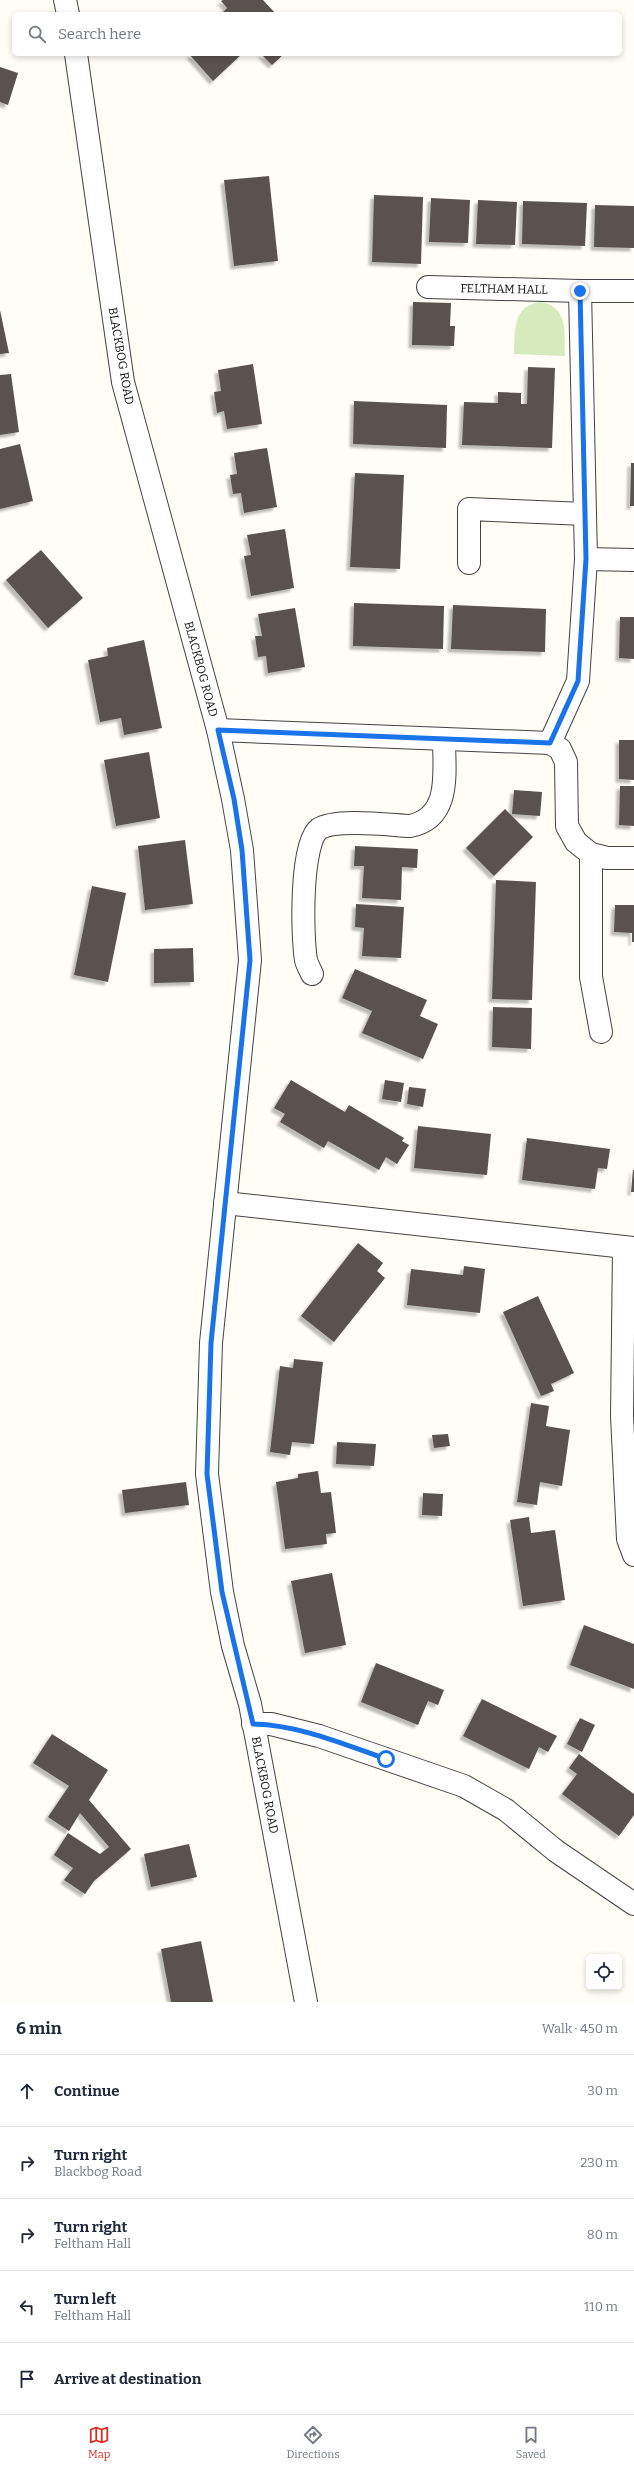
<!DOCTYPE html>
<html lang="en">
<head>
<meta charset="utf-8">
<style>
  body { margin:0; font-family:Bitter,serif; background:#f6f6f7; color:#1f2937 }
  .controls { position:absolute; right:12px; bottom:12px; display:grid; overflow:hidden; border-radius:6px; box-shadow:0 2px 6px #0003 }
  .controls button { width:36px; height:36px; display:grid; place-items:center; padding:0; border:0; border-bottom:1px solid #e0e1e3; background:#fff; color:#1f2937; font:20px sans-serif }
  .stop { position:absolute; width:12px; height:12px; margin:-9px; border:3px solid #1a73e8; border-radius:50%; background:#fff }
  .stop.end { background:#1a73e8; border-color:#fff; box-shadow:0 1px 4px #0008 }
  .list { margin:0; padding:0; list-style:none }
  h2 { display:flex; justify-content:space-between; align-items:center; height:52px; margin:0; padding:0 16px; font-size:17px }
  h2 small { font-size:13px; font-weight:400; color:#747a83 }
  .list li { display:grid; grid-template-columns:26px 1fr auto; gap:12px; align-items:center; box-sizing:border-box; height:72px; padding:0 16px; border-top:1px solid #e0e1e3 }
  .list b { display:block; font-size:15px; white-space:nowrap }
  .list p { margin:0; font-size:13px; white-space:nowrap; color:#747a83 }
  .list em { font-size:13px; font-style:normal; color:#747a83 }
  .icon { flex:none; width:22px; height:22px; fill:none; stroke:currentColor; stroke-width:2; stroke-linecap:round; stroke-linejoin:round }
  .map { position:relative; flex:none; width:634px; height:2002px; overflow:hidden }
  .search { position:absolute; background:#fff; box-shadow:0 2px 6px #0003; left:12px; right:12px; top:12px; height:44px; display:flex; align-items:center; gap:10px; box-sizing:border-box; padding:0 14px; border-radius:6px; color:#747a83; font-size:15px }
  .sheet { height:412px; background:#fff }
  nav { display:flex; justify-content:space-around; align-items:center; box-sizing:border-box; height:56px; border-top:1px solid #e0e1e3; background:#fff; font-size:11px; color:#747a83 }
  nav a { display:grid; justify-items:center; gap:2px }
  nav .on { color:#d93025 }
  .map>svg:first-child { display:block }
  .green { fill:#d5ebbd }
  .building { fill:#5a524d; filter:url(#shadow) }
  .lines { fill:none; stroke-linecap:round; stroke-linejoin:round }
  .minor-casing { stroke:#444; stroke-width:24 }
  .tertiary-casing { stroke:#444; stroke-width:24 }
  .minor { stroke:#fff; stroke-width:22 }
  .tertiary { stroke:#fff; stroke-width:22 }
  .route { stroke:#1a73e8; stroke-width:5 }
  .labels { text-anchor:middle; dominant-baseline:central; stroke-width:4; stroke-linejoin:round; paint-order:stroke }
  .street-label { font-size:12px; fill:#111; stroke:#fff }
</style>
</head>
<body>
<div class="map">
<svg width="634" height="2002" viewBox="0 0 634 2002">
  <defs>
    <filter id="shadow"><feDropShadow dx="-3.5" dy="3.5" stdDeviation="1" flood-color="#0004"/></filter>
  </defs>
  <rect width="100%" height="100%" fill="#fffdf5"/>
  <!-- green -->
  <path class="green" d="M541 302C569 307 564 334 565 356L514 354C515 332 512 305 541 302Z"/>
  <!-- building -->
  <g class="building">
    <path d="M223 0H263L276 14H221L227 8 221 1Z"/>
    <path d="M189 54H242L213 81Z"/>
    <path d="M261 54H284L272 65Z"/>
    <path d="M0 67 18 73 8 105 0 102Z"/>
    <path d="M269 176 278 261 234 266 224 180Z"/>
    <path d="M374 195 423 197 421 264 372 262Z"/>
    <path d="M431 198 470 200 468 243 429 242Z"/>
    <path d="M478 200 517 202 515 245 476 244Z"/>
    <path d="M523 201 587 203 585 246 522 244Z"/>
    <path d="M595 205 634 206V248L594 247Z"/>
    <path d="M413 302 451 303 450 326H455L454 346 412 345Z"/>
    <path d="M0 310 9 353 0 354Z"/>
    <path d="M253 364 262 424 227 429 224 411 217 413 214 392 221 391 218 370Z"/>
    <path d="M528 367 555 368 552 448 462 445 464 402 498 403V392L521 393V404H527Z"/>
    <path d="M11 374 19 432 0 435V375Z"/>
    <path d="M354 401 447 405 446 448 353 444Z"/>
    <path d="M20 444 33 501 0 509V449Z"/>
    <path d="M267 448 277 507 244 513 241 493 233 494 230 475 237 474 234 453Z"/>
    <path d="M631 463H634V506H630Z"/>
    <path d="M355 473 404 475 400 569 350 567Z"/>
    <path d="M285 529 294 588 251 596 244 556 251 555 247 535Z"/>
    <path d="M41 550 83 598 48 628 6 580Z"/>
    <path d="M354 603 444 606 443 649 353 646Z"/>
    <path d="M453 605 546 609 545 652 451 649Z"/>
    <path d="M295 608 305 667 268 673 266 656 258 657 255 636H262L258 614Z"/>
    <path d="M620 617H634V659L619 658Z"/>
    <path d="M144 640 162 728 124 735 121 718 100 722 88 660 108 656 107 648Z"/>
    <path d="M619 740H634V780L619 779Z"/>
    <path d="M149 752 160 818 116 826 104 760Z"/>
    <path d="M620 786H634V826L619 825Z"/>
    <path d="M514 790 542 792 540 816 512 814Z"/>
    <path d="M505 809 533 837 494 876 466 848Z"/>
    <path d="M185 840 193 904 145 910 138 846Z"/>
    <path d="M355 846 418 849 417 868 402 867 401 900 362 898 364 866H354Z"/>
    <path d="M496 880 536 882 532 1000 492 999Z"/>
    <path d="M92 886 126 893 108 982 74 975Z"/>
    <path d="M356 904 404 907 401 958 362 956 364 928 355 927Z"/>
    <path d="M615 905H634V942H632V933L614 932Z"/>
    <path d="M193 948 194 982 154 983V949Z"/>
    <path d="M355 969 427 1000 420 1016 438 1024 423 1059 362 1033 372 1011 342 998Z"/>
    <path d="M493 1007 532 1008 531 1049 492 1047Z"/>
    <path d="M291 1080 345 1112 349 1105 404 1138 402 1141 409 1145 397 1164 386 1157 379 1170 328 1141 324 1148 280 1122 285 1114 274 1108Z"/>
    <path d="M385 1080 404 1083 401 1102 382 1099Z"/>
    <path d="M409 1087 426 1089 423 1107 407 1104Z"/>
    <path d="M418 1126 491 1134 487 1175 414 1168Z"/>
    <path d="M527 1138 610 1149 607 1169 598 1168 595 1189 522 1180Z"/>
    <path d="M633 1170H634V1192H631Z"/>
    <path d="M358 1243 383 1263 377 1271 385 1278 334 1342 301 1316Z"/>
    <path d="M464 1266 485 1269 480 1313 407 1305 411 1269 463 1275Z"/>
    <path d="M538 1296 574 1373 551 1384 554 1391 541 1396 503 1312Z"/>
    <path d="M294 1359 323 1362 314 1444 292 1442 290 1455 270 1452 280 1366 293 1368Z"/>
    <path d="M531 1403 549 1406 546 1426 570 1430 562 1486 540 1482 537 1505 517 1502Z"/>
    <path d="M448 1434 450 1446 434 1448 432 1435Z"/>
    <path d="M337 1442 376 1444 374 1466 336 1464Z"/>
    <path d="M318 1471 321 1493 331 1492 336 1533 326 1534 327 1544 285 1549 276 1482 298 1478V1474Z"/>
    <path d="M186 1482 189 1505 125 1513 122 1490Z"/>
    <path d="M423 1493 443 1494 442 1516 422 1515Z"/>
    <path d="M529 1517 531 1533 555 1530 565 1600 523 1606 510 1520Z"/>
    <path d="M332 1573 346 1645 305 1653 291 1581Z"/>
    <path d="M584 1625 634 1644V1689L570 1665Z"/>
    <path d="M376 1663 444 1690 438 1705 428 1701 418 1725 361 1702Z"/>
    <path d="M482 1699 557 1736 548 1752 539 1747 529 1769 463 1736Z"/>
    <path d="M580 1718 595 1725 582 1752 567 1744Z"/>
    <path d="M52 1734 108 1770 89 1800 131 1849 94 1881 85 1894 64 1880 73 1868 54 1855 68 1833 100 1854 109 1847 80 1813 69 1831 48 1817 69 1786 33 1763Z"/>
    <path d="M579 1754 634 1794V1815L619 1836 562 1794 577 1774 569 1768Z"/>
    <path d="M189 1844 197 1877 151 1887 144 1854Z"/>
    <path d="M201 1941 213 2002H171L161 1949Z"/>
  </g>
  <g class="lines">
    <defs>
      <g id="minor">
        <path d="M428 287 580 291"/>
        <path d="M586 559 634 560"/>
        <path d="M469 563V509L585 514"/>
        <path d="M218 730 550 743 560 749 566 762 567 826 576 842 591 854 607 858H634"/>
        <path d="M550 743 578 681 586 559 580 291H634"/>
        <path d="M591 854V977L601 1032"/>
        <path d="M312 974C310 969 307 965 306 960 302 937 300 843 319 829 336 818 389 825 410 826 452 818 444 771 444 739"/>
        <path d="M225 1203 634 1248"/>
        <path d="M624 1248 622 1416 628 1539 634 1555"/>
        <path d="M253 1724H271L319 1736 464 1786 506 1810 556 1851 634 1904"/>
      </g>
      <g id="tertiary">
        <path d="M65 0 68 14"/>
        <path d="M76 54 123 382 218 730 233 799 242 850 250 960 211 1343 207 1474 222 1592 233 1646 250 1704 306 2002"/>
      </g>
    </defs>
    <!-- minor casing -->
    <use href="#minor" class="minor-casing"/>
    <!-- tertiary casing -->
    <use href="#tertiary" class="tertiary-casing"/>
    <!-- minor -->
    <use href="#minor" class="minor"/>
    <!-- tertiary -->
    <use href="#tertiary" class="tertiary"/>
  </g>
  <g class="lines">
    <!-- route -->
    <path class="route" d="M386 1759C343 1744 299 1725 253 1724L222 1592 207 1474 211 1343 250 960 242 850 234 799 218 730 550 743 578 681 586 559 580 291"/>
  </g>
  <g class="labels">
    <!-- street labels -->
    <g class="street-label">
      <text transform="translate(504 289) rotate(1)">FELTHAM HALL</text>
      <text transform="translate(121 356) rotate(80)">BLACKBOG ROAD</text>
      <text transform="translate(201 669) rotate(75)">BLACKBOG ROAD</text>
      <text transform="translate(265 1785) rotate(79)">BLACKBOG ROAD</text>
    </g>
  </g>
</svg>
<div class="controls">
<button><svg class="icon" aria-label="locate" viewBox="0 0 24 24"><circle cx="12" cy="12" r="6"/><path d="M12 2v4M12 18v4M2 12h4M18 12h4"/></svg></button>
</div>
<div class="stop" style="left:386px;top:1759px"></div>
<div class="stop end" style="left:580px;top:291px"></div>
<div class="search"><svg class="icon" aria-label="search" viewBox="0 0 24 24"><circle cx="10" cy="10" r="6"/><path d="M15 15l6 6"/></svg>Search here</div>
</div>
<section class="sheet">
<h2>6 min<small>Walk · 450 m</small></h2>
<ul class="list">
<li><svg class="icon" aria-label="ahead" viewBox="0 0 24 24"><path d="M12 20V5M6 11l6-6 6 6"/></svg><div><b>Continue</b></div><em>30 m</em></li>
<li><svg class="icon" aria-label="right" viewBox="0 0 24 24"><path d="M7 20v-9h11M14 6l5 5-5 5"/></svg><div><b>Turn right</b><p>Blackbog Road</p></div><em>230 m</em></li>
<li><svg class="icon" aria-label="right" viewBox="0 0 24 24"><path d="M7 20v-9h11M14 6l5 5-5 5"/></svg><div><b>Turn right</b><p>Feltham Hall</p></div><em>80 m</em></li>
<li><svg class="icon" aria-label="left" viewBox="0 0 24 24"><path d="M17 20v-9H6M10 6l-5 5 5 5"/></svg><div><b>Turn left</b><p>Feltham Hall</p></div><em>110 m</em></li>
<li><svg class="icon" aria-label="arrive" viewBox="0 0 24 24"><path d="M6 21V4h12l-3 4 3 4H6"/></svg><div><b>Arrive at destination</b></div></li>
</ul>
</section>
<nav>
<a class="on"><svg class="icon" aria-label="map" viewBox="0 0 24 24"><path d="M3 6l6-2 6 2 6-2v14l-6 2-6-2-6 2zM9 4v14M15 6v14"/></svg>Map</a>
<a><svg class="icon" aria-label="directions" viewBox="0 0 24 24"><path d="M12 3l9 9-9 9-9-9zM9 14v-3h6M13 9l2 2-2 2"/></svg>Directions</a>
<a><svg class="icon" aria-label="saved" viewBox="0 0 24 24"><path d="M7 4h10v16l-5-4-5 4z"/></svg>Saved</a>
</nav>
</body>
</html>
